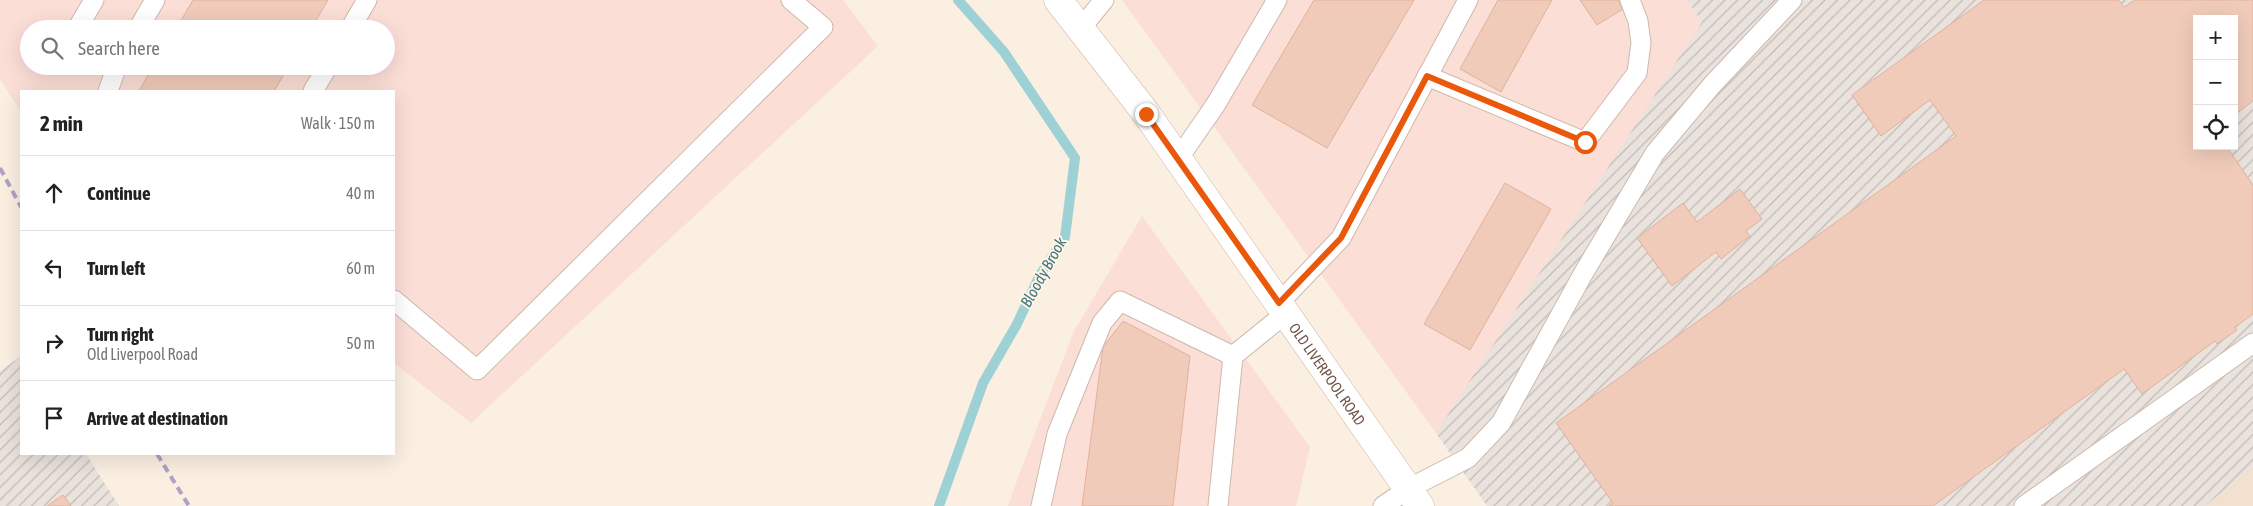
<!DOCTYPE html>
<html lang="en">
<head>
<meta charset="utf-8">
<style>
  body { margin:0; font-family:"Asap Condensed",sans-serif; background:#f2f2f2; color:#222 }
  .controls { position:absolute; right:15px; top:15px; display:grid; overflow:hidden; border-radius:0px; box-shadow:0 5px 20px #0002 }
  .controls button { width:45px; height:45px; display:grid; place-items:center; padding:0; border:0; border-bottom:1px solid #e0e0e0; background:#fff; color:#222; font:25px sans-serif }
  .stop { position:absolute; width:15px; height:15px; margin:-11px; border:4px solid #ea580c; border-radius:50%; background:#fff }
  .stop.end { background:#ea580c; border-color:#fff; box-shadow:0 1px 5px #0008 }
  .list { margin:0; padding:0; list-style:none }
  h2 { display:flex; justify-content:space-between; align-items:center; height:65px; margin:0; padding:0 20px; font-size:21px }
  h2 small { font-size:16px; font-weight:400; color:#767676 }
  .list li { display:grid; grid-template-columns:32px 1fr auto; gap:15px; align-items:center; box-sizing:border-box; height:75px; padding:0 20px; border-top:1px solid #e0e0e0 }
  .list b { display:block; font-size:19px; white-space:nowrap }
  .list p { margin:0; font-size:16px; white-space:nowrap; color:#767676 }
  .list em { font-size:16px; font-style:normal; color:#767676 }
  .icon { flex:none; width:28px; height:28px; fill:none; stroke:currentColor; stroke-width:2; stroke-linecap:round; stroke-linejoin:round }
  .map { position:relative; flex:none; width:2253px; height:506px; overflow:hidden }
  .search { position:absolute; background:#fff; box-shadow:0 5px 20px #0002; left:20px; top:20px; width:375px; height:55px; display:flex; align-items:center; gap:12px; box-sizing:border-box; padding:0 18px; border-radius:28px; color:#767676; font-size:19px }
  .panel { position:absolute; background:#fff; box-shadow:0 5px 20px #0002; left:20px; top:90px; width:375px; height:365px; border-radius:0px }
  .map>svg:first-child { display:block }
  .residential { fill:#f3e1d0 }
  .commercial { fill:#fbded6; fill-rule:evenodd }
  .industrial { fill:url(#industrial-furrows); fill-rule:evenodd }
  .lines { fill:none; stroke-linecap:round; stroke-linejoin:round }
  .stream { stroke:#9ed1d5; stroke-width:10 }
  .building { fill:#f0cbba; stroke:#e2b19b }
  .lane-casing { stroke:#ceb9ac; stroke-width:21 }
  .secondary-casing { stroke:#d1b8a9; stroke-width:29 }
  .lane { stroke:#fff; stroke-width:19 }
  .secondary { stroke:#fff; stroke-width:28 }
  .rail { stroke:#b1a1c4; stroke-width:4; stroke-dasharray:8 5; stroke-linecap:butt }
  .route { stroke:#ea580c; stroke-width:6 }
  .labels { text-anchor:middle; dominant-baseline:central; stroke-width:4; stroke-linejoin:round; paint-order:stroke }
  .street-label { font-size:15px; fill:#725549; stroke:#fef4e8 }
  .water-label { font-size:16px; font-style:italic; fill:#41787e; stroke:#fef4e8 }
</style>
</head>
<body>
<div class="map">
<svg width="2253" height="506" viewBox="0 0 2253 506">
  <defs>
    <pattern id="industrial-furrows" width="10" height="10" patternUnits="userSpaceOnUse" patternTransform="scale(1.25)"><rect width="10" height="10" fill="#eae2dd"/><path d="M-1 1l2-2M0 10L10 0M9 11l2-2" fill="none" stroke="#c2bab5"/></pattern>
  </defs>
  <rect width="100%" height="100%" fill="#fbefe2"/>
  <!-- residential -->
  <path class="residential" d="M2253 467V506H2205Z"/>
  <!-- commercial -->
  <g class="commercial">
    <path d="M0 0H843L878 46 471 423 394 363V91H21V112L0 79ZM29 29H386V66H29Z"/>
    <path d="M1122 0H1687L1702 21 1521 313 1436 433Z"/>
    <path d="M1142 216 1310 447 1296 506H1008L1020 472 1074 331Z"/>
  </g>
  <!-- industrial -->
  <g class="industrial">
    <path d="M1687 0H2253V467L2205 506H1487L1436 433 1702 22ZM2197 19H2234V146H2197Z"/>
    <path d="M21 356V454H86L119 506H0V371Z"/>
  </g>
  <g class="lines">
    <!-- stream -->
    <path class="stream" d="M939 506 983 383 1017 324 1040 275 1065 237 1075 158 1004 52 958 0"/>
  </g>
  <!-- building -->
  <g class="building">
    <path d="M193 0H328L311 29H176Z"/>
    <path d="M1314 0H1414L1327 148 1252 105Z"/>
    <path d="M1498 0H1552L1501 92 1460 69Z"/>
    <path d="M1580 0H1618L1623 9 1597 25Z"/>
    <path d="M1984 0H2119L2124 7 2135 0H2253V101L2234 115V19H2197V146H2226L2253 185V314L2235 327 2237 330 2217 344 2215 341 2142 394 2124 369 1933 506H1609L1613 503 1556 423 1956 136 1930 100 1881 136 1852 95Z"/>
    <path d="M153 66H289L274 91H139Z"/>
    <path d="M1505 183 1551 209 1470 350 1424 324Z"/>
    <path d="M1740 189 1762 219 1746 231 1750 236 1721 259 1716 252 1672 286 1637 238 1683 203 1697 222Z"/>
    <path d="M1123 321 1190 356 1173 506H1082L1103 347Z"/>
    <path d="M63 495 71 506H47Z"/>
  </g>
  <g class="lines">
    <defs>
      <g id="lane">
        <path d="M1081 28 1104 0"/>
        <path d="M77 29 94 0"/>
        <path d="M138 29 155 0"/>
        <path d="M350 29 367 0"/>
        <path d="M1427 76 1585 142 1637 73 1641 43 1638 21 1630 0"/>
        <path d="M108 91 117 66"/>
        <path d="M313 91 328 66"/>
        <path d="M1178 159 1216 104 1277 0"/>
        <path d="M394 300 477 370 823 27 791 0"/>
        <path d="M1279 303 1341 238 1468 0"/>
        <path d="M1041 506 1057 434 1102 323 1120 301 1233 356"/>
        <path d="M1218 506 1233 356 1286 313"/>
        <path d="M1383 506 1408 489 1468 458 1501 423 1583 274 1655 153 1712 85 1792 0"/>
        <path d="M2024 506 2253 343"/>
      </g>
      <g id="secondary">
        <path id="s1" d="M1058 0 1146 113 1420 506"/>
      </g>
    </defs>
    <!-- lane casing -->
    <use href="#lane" class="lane-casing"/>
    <!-- secondary casing -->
    <use href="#secondary" class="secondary-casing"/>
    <!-- lane -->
    <use href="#lane" class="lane"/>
    <!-- secondary -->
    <use href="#secondary" class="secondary"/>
    <!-- rail -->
    <g class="rail">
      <path d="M0 168 21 207"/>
      <path d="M157 454 189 506"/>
    </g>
  </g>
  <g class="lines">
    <!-- route -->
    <path class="route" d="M1146 114 1279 303 1341 238 1427 76 1585 142"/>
  </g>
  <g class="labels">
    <!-- street labels -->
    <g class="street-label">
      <text stroke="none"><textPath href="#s1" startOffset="461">OLD LIVERPOOL ROAD</textPath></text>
    </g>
    <!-- water labels -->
    <g class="water-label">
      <text transform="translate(1043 272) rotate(-61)">Bloody Brook</text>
    </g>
  </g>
</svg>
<div class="controls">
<button>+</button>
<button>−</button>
<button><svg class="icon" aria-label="locate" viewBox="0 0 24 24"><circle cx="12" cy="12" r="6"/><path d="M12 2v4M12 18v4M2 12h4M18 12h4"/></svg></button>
</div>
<div class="stop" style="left:1585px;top:142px"></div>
<div class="stop end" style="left:1146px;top:114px"></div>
<div class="search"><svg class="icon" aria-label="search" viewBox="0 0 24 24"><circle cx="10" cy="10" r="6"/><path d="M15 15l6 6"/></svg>Search here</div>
<section class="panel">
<h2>2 min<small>Walk · 150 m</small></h2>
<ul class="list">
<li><svg class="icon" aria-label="ahead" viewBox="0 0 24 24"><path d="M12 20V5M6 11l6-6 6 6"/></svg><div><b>Continue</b></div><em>40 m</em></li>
<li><svg class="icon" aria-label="left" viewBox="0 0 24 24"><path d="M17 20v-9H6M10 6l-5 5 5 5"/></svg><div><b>Turn left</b></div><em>60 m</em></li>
<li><svg class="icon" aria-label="right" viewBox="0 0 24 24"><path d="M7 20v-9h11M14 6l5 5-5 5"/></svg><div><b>Turn right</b><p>Old Liverpool Road</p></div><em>50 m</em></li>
<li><svg class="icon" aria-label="arrive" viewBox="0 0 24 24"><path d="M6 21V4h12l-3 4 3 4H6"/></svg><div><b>Arrive at destination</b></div></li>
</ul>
</section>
</div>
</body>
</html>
